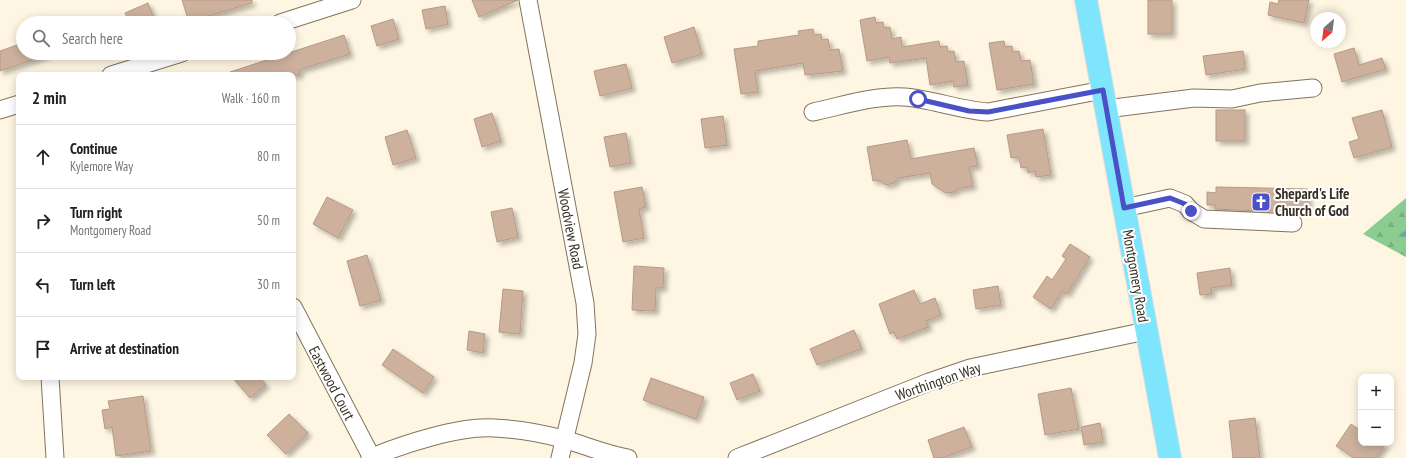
<!DOCTYPE html>
<html lang="en">
<head>
<meta charset="utf-8">
<style>
  body { margin:0; font-family:"PT Sans Narrow",sans-serif; background:#f6f6f6; color:#202124 }
  .controls { position:absolute; right:12px; bottom:12px; display:grid; overflow:hidden; border-radius:8px; box-shadow:0 2px 10px #0003 }
  .controls button { width:36px; height:36px; display:grid; place-items:center; padding:0; border:0; border-bottom:1px solid #e0e0e0; background:#fff; color:#202124; font:20px sans-serif }
  .compass { position:absolute; left:1310px; top:12px; width:36px; height:36px; border-radius:50%; background:#fff; box-shadow:0 2px 10px #0003; rotate:208deg }
  .stop { position:absolute; width:12px; height:12px; margin:-9px; border:3px solid #4a50c5; border-radius:50%; background:#fff }
  .stop.end { background:#4a50c5; border-color:#fff; box-shadow:0 1px 4px #0008 }
  .list { margin:0; padding:0; list-style:none }
  h2 { display:flex; justify-content:space-between; align-items:center; height:52px; margin:0; padding:0 16px; font-size:17px }
  h2 small { font-size:13px; font-weight:400; color:#757577 }
  .list li { display:grid; grid-template-columns:26px 1fr auto; gap:12px; align-items:center; box-sizing:border-box; height:64px; padding:0 16px; border-top:1px solid #e0e0e0 }
  .list b { display:block; font-size:15px; white-space:nowrap }
  .list p { margin:0; font-size:13px; white-space:nowrap; color:#757577 }
  .list em { font-size:13px; font-style:normal; color:#757577 }
  .icon { flex:none; width:22px; height:22px; fill:none; stroke:currentColor; stroke-width:2; stroke-linecap:round; stroke-linejoin:round }
  .map { position:relative; flex:none; width:1406px; height:458px; overflow:hidden }
  .search { position:absolute; background:#fff; box-shadow:0 2px 10px #0003; left:16px; top:16px; width:280px; height:44px; display:flex; align-items:center; gap:10px; box-sizing:border-box; padding:0 14px; border-radius:22px; color:#757577; font-size:15px }
  .panel { position:absolute; background:#fff; box-shadow:0 2px 10px #0003; left:16px; top:72px; width:280px; height:308px; border-radius:8px }
  .map>svg:first-child { display:block }
  .forest { fill:url(#forest-firs) }
  .lines { fill:none; stroke-linecap:round; stroke-linejoin:round }
  .stream { stroke:#5da6b9; stroke-width:4.5 }
  .building { fill:#cdb19d; stroke:#b69a86; filter:url(#shadow) }
  .minor-casing { stroke:#827459; stroke-width:19 }
  .major-casing { stroke:#dfdedc; stroke-width:24 }
  .minor { stroke:#fff; stroke-width:17 }
  .major { stroke:#7fe5fd; stroke-width:22 }
  .route { stroke:#4a50c5; stroke-width:5 }
  .labels { text-anchor:middle; dominant-baseline:central; stroke-width:4; stroke-linejoin:round; paint-order:stroke }
  .poi-label { font-size:15px; font-weight:bold; fill:#363024; stroke:#fff; text-anchor:start }
  .street-label { font-size:15px; fill:#363024; stroke:#fff }
</style>
</head>
<body>
<div class="map">
<svg width="1406" height="458" viewBox="0 0 1406 458">
  <defs>
    <pattern id="forest-firs" width="22" height="20" patternUnits="userSpaceOnUse"><rect width="22" height="20" fill="#8bcd91"/><path d="M5 1l3.5 6h-7zM16 11l3.5 6h-7z" fill="#79b07d"/></pattern>
    <filter id="shadow"><feDropShadow dx="3.5" dy="3.5" stdDeviation="2" flood-color="#0004"/></filter>
  </defs>
  <rect width="100%" height="100%" fill="#fef5e2"/>
  <!-- forest -->
  <path class="forest" d="M1406 198V257L1363 234Z"/>
  <g class="lines">
    <!-- stream -->
    <path class="stream" d="M1405 234 1406 233"/>
  </g>
  <!-- building -->
  <g class="building">
    <path d="M182 0H252V3L189 22Z"/>
    <path d="M472 0H518L479 17Z"/>
    <rect x="1148" y="0" width="24" height="34"/>
    <path d="M1279 0H1309L1304 23 1268 15 1270 2 1278 4Z"/>
    <path d="M148 3 156 23H129L125 13Z"/>
    <path d="M445 6 448 24 426 29 422 10Z"/>
    <path d="M875 17 876 23 883 22 884 28 890 27 892 39 901 37 902 47 939 41 940 47 947 46 948 52 954 51 956 62 964 61 968 85 954 87 953 81 930 85 926 58 890 63 889 57 867 61 860 20Z"/>
    <path d="M393 19 399 39 377 46 371 26Z"/>
    <path d="M694 27 702 54 672 63 664 37Z"/>
    <path d="M813 29 814 35 821 34 822 40 828 39 830 50 839 49 843 71 805 75 803 63 755 71 758 92 741 94 734 49 758 46V41L799 35 798 31Z"/>
    <path d="M344 35 350 54 299 70 300 75H230V72Z"/>
    <path d="M1004 41 1005 47 1012 46 1013 52 1019 51 1021 61 1030 60 1034 84 997 90 989 43Z"/>
    <path d="M23 43V53H46L47 55 0 71V51Z"/>
    <path d="M1354 48 1359 65 1382 58 1386 69 1342 82 1334 54Z"/>
    <path d="M1243 51 1245 69 1206 75 1203 56Z"/>
    <path d="M626 64 632 88 600 96 594 71Z"/>
    <rect x="1216" y="110" width="29" height="31"/>
    <path d="M1382 110 1392 147 1354 158 1349 142 1359 139 1352 118Z"/>
    <path d="M492 113 501 141 482 147 474 119Z"/>
    <path d="M723 116 727 145 705 148 701 119Z"/>
    <path d="M1043 129 1051 175 1036 177 1035 171 1028 173 1027 167 1021 168 1019 157 1011 158 1007 135Z"/>
    <path d="M407 130 416 158 393 165 385 137Z"/>
    <path d="M626 133 631 163 610 167 604 137Z"/>
    <path d="M907 140 911 159 974 148 978 166 969 167 973 186 957 189 954 192 946 193 932 184 930 173 898 178 894 183 886 185 879 180 873 181 867 147Z"/>
    <path d="M642 187 646 207 639 209 644 238 623 242 614 192Z"/>
    <path d="M1216 187 1308 189V210L1259 211 1215 209V205H1207V192L1216 193Z"/>
    <path d="M327 197 353 210 338 238 313 224Z"/>
    <path d="M512 208 518 237 497 242 491 212Z"/>
    <path d="M1070 244 1090 257 1067 294 1062 291 1051 309 1033 297 1047 276 1052 280 1066 259 1062 256Z"/>
    <path d="M367 255 381 300 360 306 347 261Z"/>
    <path d="M634 266 664 268 663 288H656L655 311 632 310Z"/>
    <path d="M1230 268 1232 285 1211 288 1212 294 1200 295 1197 273Z"/>
    <path d="M998 286 1001 305 976 309 973 290Z"/>
    <path d="M503 289 523 291 520 334 499 332Z"/>
    <path d="M914 290 920 304 935 298 941 315 926 321 929 327 897 339 894 332 890 334 879 304Z"/>
    <path d="M854 330 862 349 817 365 810 349Z"/>
    <path d="M469 331 485 334 483 353 467 350Z"/>
    <path d="M393 349 434 377 423 393 382 365Z"/>
    <path d="M753 374 760 391 737 400 730 383Z"/>
    <path d="M232 377H259L266 385 250 398Z"/>
    <path d="M651 378 704 397 696 419 643 400Z"/>
    <path d="M1071 388 1079 429 1045 435 1038 394Z"/>
    <path d="M143 396 151 451 116 456 112 427 105 429 102 410 110 409 108 401Z"/>
    <path d="M289 414 308 433 286 454 267 435Z"/>
    <path d="M1255 418 1260 458H1233L1229 421Z"/>
    <path d="M1100 423 1103 442 1084 445 1081 427Z"/>
    <path d="M1351 424 1361 431V443H1386L1376 458H1354L1336 446Z"/>
    <path d="M964 427 972 447 942 458H934L928 440Z"/>
  </g>
  <g class="lines">
    <defs>
      <g id="minor">
        <path d="M528 0 585 303 587 334 583 363 560 458"/>
        <path d="M280 23 352 0"/>
        <path d="M111 75 182 53"/>
        <path d="M1106 109 1194 98 1232 99 1260 93 1313 88"/>
        <path d="M0 110 19 104"/>
        <path d="M813 112C841 106 876 95 904 97 932 99 959 110 988 112L1103 90"/>
        <path d="M1124 208 1170 198 1185 204 1191 211 1204 219 1293 223"/>
        <path d="M293 307 372 458"/>
        <path d="M50 377 55 458"/>
        <path d="M370 458C403 444 459 426 494 428 518 429 541 433 563 439 585 445 605 454 628 458"/>
        <path d="M737 458 929 382 970 368 1146 331"/>
      </g>
      <path id="major" d="M1086 0 1170 458"/>
    </defs>
    <!-- minor casing -->
    <use href="#minor" class="minor-casing"/>
    <!-- major casing -->
    <use href="#major" class="major-casing"/>
    <!-- minor -->
    <use href="#minor" class="minor"/>
    <!-- major -->
    <use href="#major" class="major"/>
  </g>
  <g class="lines">
    <!-- route -->
    <path class="route" d="M918 99 969 111 988 112 1103 90 1124 208 1170 198 1185 204 1191 211"/>
  </g>
  <!-- icons -->
  <defs>
    <symbol id="church-square" viewBox="-11 -11 22 22"><rect x="-9" y="-9" width="18" height="18" rx="4" fill="#4a50c5" stroke="#fff"/><path d="M-1.2-6h2.4v3.5h3.3v2.4h-3.3V6h-2.4V-.1h-3.3v-2.4h3.3Z" fill="#fff"/></symbol>
  </defs>
  <g fill-rule="evenodd">
    <use href="#church-square" x="1250" y="191" width="22" height="22"/>
  </g>
  <g class="labels">
    <!-- poi labels -->
    <g class="poi-label">
      <text x="1275" y="193">Shepard's Life<tspan x="1275" dy="17">Church of God</tspan></text>
    </g>
    <!-- street labels -->
    <g class="street-label">
      <text transform="translate(571 229) rotate(79)">Woodview Road</text>
      <text transform="translate(1136 276) rotate(80)">Montgomery Road</text>
      <text transform="translate(938 381) rotate(-19)">Worthington Way</text>
      <text transform="translate(332 383) rotate(62)">Eastwood Court</text>
    </g>
  </g>
</svg>
<div class="controls">
<button>+</button>
<button>−</button>
</div>
<svg class="compass" viewBox="-18 -18 36 36"><path d="M0-13l5 13h-10z" fill="#e53935"/><path d="M0 13l5-13h-10z" fill="#757577"/></svg>
<div class="stop" style="left:918px;top:99px"></div>
<div class="stop end" style="left:1191px;top:211px"></div>
<div class="search"><svg class="icon" aria-label="search" viewBox="0 0 24 24"><circle cx="10" cy="10" r="6"/><path d="M15 15l6 6"/></svg>Search here</div>
<section class="panel">
<h2>2 min<small>Walk · 160 m</small></h2>
<ul class="list">
<li><svg class="icon" aria-label="ahead" viewBox="0 0 24 24"><path d="M12 20V5M6 11l6-6 6 6"/></svg><div><b>Continue</b><p>Kylemore Way</p></div><em>80 m</em></li>
<li><svg class="icon" aria-label="right" viewBox="0 0 24 24"><path d="M7 20v-9h11M14 6l5 5-5 5"/></svg><div><b>Turn right</b><p>Montgomery Road</p></div><em>50 m</em></li>
<li><svg class="icon" aria-label="left" viewBox="0 0 24 24"><path d="M17 20v-9H6M10 6l-5 5 5 5"/></svg><div><b>Turn left</b></div><em>30 m</em></li>
<li><svg class="icon" aria-label="arrive" viewBox="0 0 24 24"><path d="M6 21V4h12l-3 4 3 4H6"/></svg><div><b>Arrive at destination</b></div></li>
</ul>
</section>
</div>
</body>
</html>
